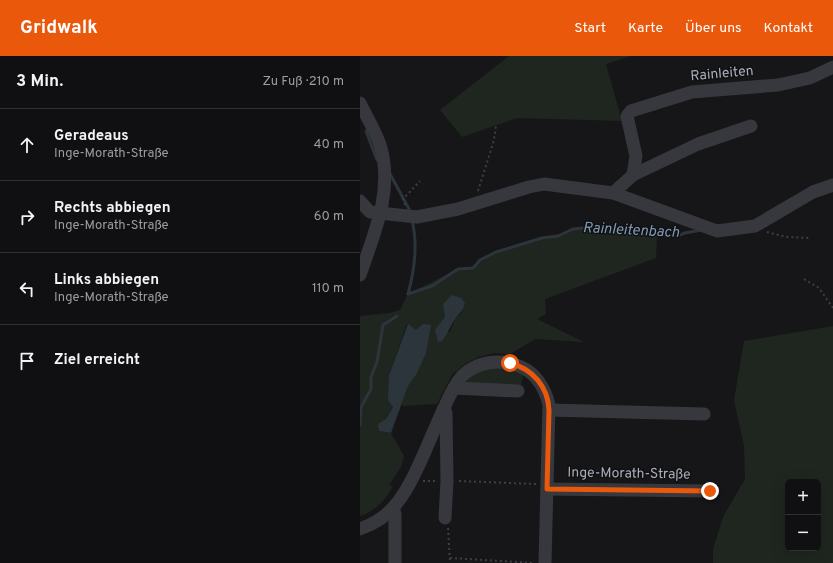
<!DOCTYPE html>
<html lang="de">
<head>
<meta charset="utf-8">
<style>
  body { margin:0; font-family:Overpass,sans-serif; background:#1e1e20; color:#f1f3f6 }
  .controls { position:absolute; right:12px; bottom:12px; display:grid; overflow:hidden; border-radius:6px; box-shadow:0 4px 16px #0002 }
  .controls button { width:36px; height:36px; display:grid; place-items:center; padding:0; border:0; border-bottom:1px solid #303032; background:#101012; color:#f1f3f6; font:20px sans-serif }
  .stop { position:absolute; width:12px; height:12px; margin:-9px; border:3px solid #ea580c; border-radius:50%; background:#fff }
  .stop.end { background:#ea580c; border-color:#fff; box-shadow:0 1px 4px #0008 }
  .list { margin:0; padding:0; list-style:none }
  h2 { display:flex; justify-content:space-between; align-items:center; height:52px; margin:0; padding:0 16px; font-size:17px }
  h2 small { font-size:13px; font-weight:400; color:#9c9d9f }
  .list li { display:grid; grid-template-columns:26px 1fr auto; gap:12px; align-items:center; box-sizing:border-box; height:72px; padding:0 16px; border-top:1px solid #303032 }
  .list b { display:block; font-size:15px; white-space:nowrap }
  .list p { margin:0; font-size:13px; white-space:nowrap; color:#9c9d9f }
  .list em { font-size:13px; font-style:normal; color:#9c9d9f }
  .icon { flex:none; width:22px; height:22px; fill:none; stroke:currentColor; stroke-width:2; stroke-linecap:round; stroke-linejoin:round }
  .map { position:relative; flex:none; width:473px; height:507px; overflow:hidden }
  header { display:flex; align-items:center; gap:24px; box-sizing:border-box; height:56px; padding:0 20px; background:#ea580c; color:#fff }
  header strong { font-size:19px }
  nav { display:flex; gap:22px; margin-inline-start:auto; font-size:14px }
  main { display:flex }
  aside { flex:1; background:#101012 }
  .map>svg:first-child { display:block }
  .green { fill:#1e261f; fill-rule:evenodd }
  .water { fill:#2c353c }
  .lines { fill:none; stroke-linecap:round; stroke-linejoin:round }
  .stream { stroke:#2c353c; stroke-width:3 }
  .path { stroke:#3d3f44; stroke-width:2; stroke-dasharray:2 3; stroke-linecap:butt }
  .minor { stroke:#37383d; stroke-width:13 }
  .route { stroke:#ea580c; stroke-width:5 }
  .labels { text-anchor:middle; dominant-baseline:central; stroke-width:3; stroke-linejoin:round; paint-order:stroke }
  .street-label { font-size:14px; fill:#a8adb8; stroke:#111113 }
  .water-label { font-size:15px; font-style:italic; fill:#7f9bb3; stroke:#111113 }
</style>
</head>
<body>
<header>
<strong>Gridwalk</strong>
<nav><a>Start</a><a>Karte</a><a>Über uns</a><a>Kontakt</a></nav>
</header>
<main>
<aside>
<h2>3 Min.<small>Zu Fuß · 210 m</small></h2>
<ul class="list">
<li><svg class="icon" aria-label="ahead" viewBox="0 0 24 24"><path d="M12 20V5M6 11l6-6 6 6"/></svg><div><b>Geradeaus</b><p>Inge-Morath-Straße</p></div><em>40 m</em></li>
<li><svg class="icon" aria-label="right" viewBox="0 0 24 24"><path d="M7 20v-9h11M14 6l5 5-5 5"/></svg><div><b>Rechts abbiegen</b><p>Inge-Morath-Straße</p></div><em>60 m</em></li>
<li><svg class="icon" aria-label="left" viewBox="0 0 24 24"><path d="M17 20v-9H6M10 6l-5 5 5 5"/></svg><div><b>Links abbiegen</b><p>Inge-Morath-Straße</p></div><em>110 m</em></li>
<li><svg class="icon" aria-label="arrive" viewBox="0 0 24 24"><path d="M6 21V4h12l-3 4 3 4H6"/></svg><div><b>Ziel erreicht</b></div></li>
</ul>
</aside>
<div class="map">
<svg width="473" height="507" viewBox="0 0 473 507">
  <rect width="100%" height="100%" fill="#161618"/>
  <!-- green -->
  <g class="green">
    <path d="M149 0H271L246 8 262 65 157 62 102 81 80 54Z"/>
    <path d="M234 171 253 177 297 179 296 202 185 243 186 258 177 263 224 286 175 283 150 298 134 297 118 301 105 308 92 319 77 348 44 350 41 348 48 330 56 319V274L47 268 29 319 33 351 19 375 31 377 44 400 41 411 29 429 33 430C27 443 14 456 0 460V260L29 257 40 254 48 238 98 213 113 212 120 204 136 196 182 182 198 180 213 173ZM103 255 95 263 90 276 76 274 86 261Z"/>
    <path d="M473 270V507H353V493L363 461 385 423 384 390 374 344 384 285ZM428 426H458V492H428Z"/>
    <path d="M135 310 164 317 161 329H106L104 327 117 316Z"/>
  </g>
  <!-- water -->
  <g class="water">
    <path d="M92 239 101 242 105 247C103 255 100 256 95 263 90 270 88 278 82 285L78 286 75 274 85 261 83 248Z"/>
    <path d="M48 268 56 274 63 268 71 269 66 297 56 319 48 330 31 377 19 375 18 368 26 363 33 351 28 344 29 319Z"/>
  </g>
  <g class="lines">
    <!-- stream -->
    <g class="stream">
      <path d="M6 75 17 104"/>
      <path d="M29 116 49 153"/>
      <path d="M48 238 72 230 98 213 113 212 120 204 136 196 182 182 198 180 213 173 234 171 253 177 317 180 325 177 341 174"/>
      <path d="M48 238C55 213 58 189 52 164"/>
      <path d="M0 369 1 351 11 333V321L17 306 23 269 37 260"/>
    </g>
    <!-- path -->
    <g class="path">
      <path d="M118 135 134 84 136 69"/>
      <path d="M45 149 43 143 60 125"/>
      <path d="M407 176 426 181 450 182"/>
      <path d="M444 223 459 232 473 252"/>
      <path d="M63 425H76"/>
      <path d="M99 425 176 428"/>
      <path d="M88 472 90 507"/>
      <path d="M90 502 175 507"/>
    </g>
    <!-- minor -->
    <g class="minor">
      <path d="M0 47C7 62 17 77 21 92 33 136 14 178 0 219"/>
      <path d="M273 119 338 88 391 70"/>
      <path d="M253 137 273 119 276 100 267 60 271 55 332 36 418 29 450 22 473 11"/>
      <path d="M0 145 10 156 57 161 98 153 169 131 184 128 253 137 357 175 395 170 453 136 473 129"/>
      <path d="M94 332 158 335"/>
      <path d="M84 352 86 357 87 425 85 462"/>
      <path d="M189 354 344 358"/>
      <path d="M187 433 350 435"/>
      <path d="M33 452 35 458V507"/>
      <path d="M0 473C14 468 28 459 37 447 55 425 71 379 84 352 89 341 94 329 102 320 117 306 137 303 156 309 174 314 185 331 189 349L185 507"/>
    </g>
  </g>
  <g class="lines">
    <!-- route -->
    <path class="route" d="M150 307C173 313 188 331 189 354L187 433 350 435"/>
  </g>
  <g class="labels">
    <!-- street labels -->
    <g class="street-label">
      <text transform="translate(362 18) rotate(-5)">Rainleiten</text>
      <text transform="translate(269 418) rotate(1)">Inge-Morath-Straße</text>
    </g>
    <!-- water labels -->
    <g class="water-label">
      <text transform="translate(271 175) rotate(3)">Rainleitenbach</text>
    </g>
  </g>
</svg>
<div class="controls">
<button>+</button>
<button>−</button>
</div>
<div class="stop" style="left:150px;top:307px"></div>
<div class="stop end" style="left:350px;top:435px"></div>
</div>
</main>
</body>
</html>
